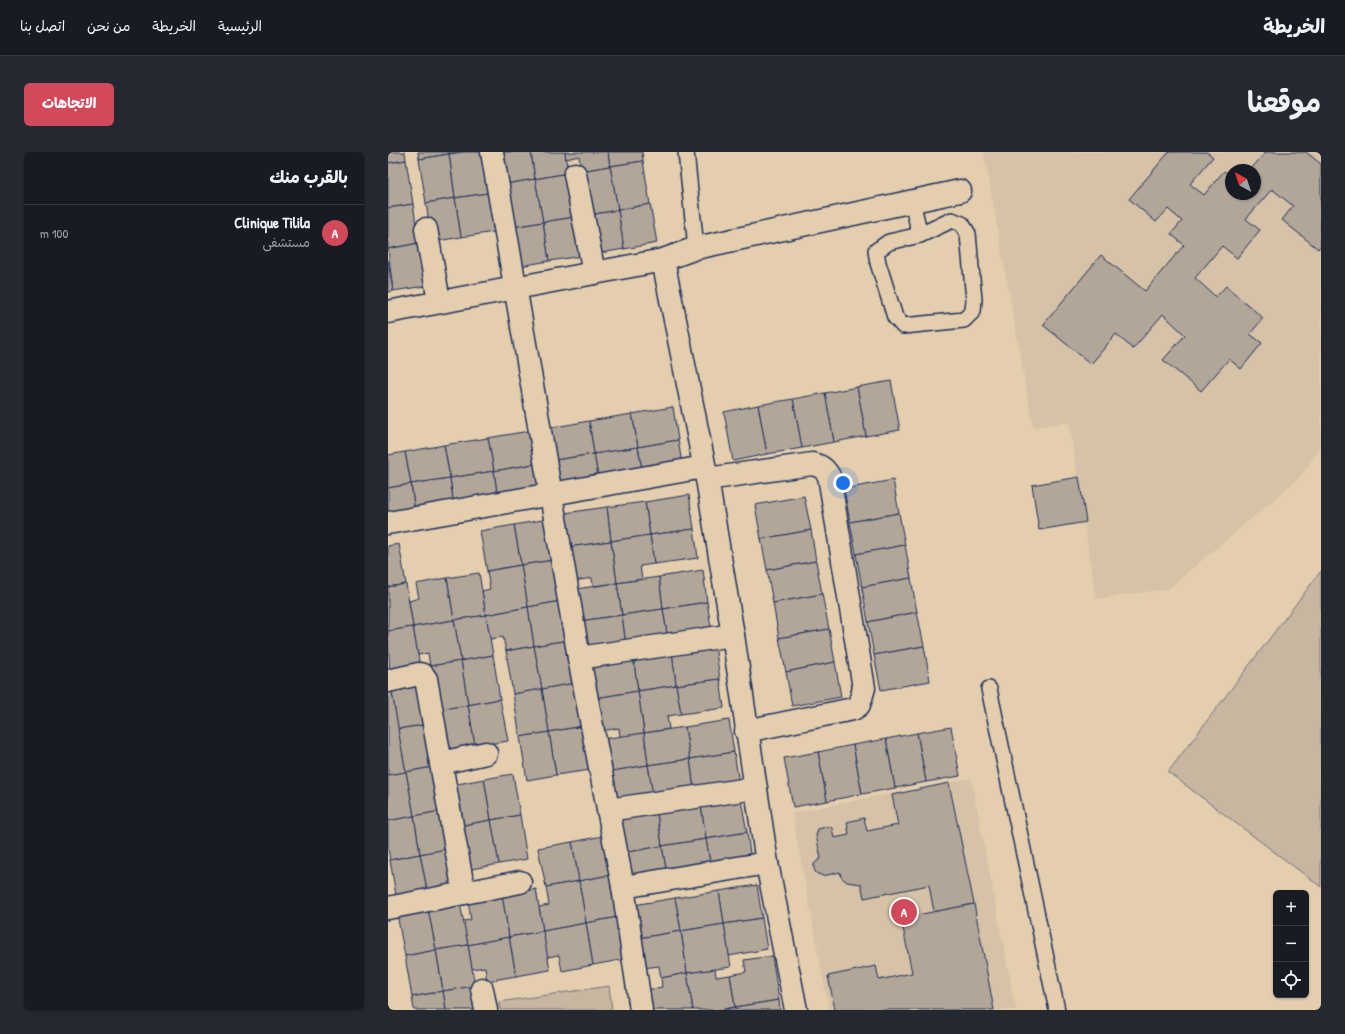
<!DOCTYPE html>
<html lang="ar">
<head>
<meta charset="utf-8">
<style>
  body { margin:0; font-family:"Patrick Hand","Playpen Sans Arabic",sans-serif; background:#242831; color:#f1f3f6; direction:rtl }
  .controls { position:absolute; right:12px; bottom:12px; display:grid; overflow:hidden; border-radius:6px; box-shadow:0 1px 3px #0004 }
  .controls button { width:36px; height:36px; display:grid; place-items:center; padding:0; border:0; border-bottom:1px solid #363941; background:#171b24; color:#f1f3f6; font:20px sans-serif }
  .compass { position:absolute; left:837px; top:12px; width:36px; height:36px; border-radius:50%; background:#171b24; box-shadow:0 1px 3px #0004; rotate:320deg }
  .you { position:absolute; left:455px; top:331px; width:14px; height:14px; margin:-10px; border:3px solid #fff; border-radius:50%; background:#1a73e8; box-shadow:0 0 0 6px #1a73e833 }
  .badge { display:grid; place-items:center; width:26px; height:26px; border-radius:50%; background:#d1495b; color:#fff; font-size:13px; font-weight:700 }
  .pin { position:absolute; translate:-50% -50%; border:2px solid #fff; box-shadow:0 1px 4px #0006 }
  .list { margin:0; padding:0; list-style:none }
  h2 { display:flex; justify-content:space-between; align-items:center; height:52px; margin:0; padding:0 16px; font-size:17px }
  h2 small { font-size:13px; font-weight:400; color:#9ea1a6 }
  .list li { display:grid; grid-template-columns:26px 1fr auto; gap:12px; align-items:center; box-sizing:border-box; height:56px; padding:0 16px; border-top:1px solid #363941 }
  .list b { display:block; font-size:15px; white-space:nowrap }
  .list p { margin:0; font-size:13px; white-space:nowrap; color:#9ea1a6 }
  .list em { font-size:13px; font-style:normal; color:#9ea1a6 }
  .icon { flex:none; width:22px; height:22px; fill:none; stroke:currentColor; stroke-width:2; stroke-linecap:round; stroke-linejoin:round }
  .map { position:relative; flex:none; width:933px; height:858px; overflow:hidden; direction:ltr; border-radius:6px }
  header { display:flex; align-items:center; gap:24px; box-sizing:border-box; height:56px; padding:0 20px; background:#171b24; border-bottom:1px solid #363941 }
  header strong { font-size:19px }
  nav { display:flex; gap:22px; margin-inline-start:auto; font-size:14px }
  .intro { display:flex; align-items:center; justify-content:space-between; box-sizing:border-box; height:96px; padding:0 24px }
  h1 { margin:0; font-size:28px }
  .button { padding:10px 18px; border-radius:6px; background:#d1495b; color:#fff; font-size:14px; font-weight:700 }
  main { display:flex; gap:24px; padding:0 24px }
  aside { flex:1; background:#171b24; border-radius:6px; box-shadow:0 1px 3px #0004 }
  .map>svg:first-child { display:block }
  .built { fill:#d5c2a7; fill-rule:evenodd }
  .green { fill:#c7b7a1; stroke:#717380 }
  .building { fill:#b2a699; stroke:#1b2f5e }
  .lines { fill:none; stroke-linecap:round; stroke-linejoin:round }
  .lane-casing { stroke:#1b2f5e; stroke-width:18 }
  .street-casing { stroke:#1b2f5e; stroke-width:25 }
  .lane { stroke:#e4cead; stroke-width:15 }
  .street { stroke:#e4cead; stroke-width:22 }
</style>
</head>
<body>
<header>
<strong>الخريطة</strong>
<nav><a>الرئيسية</a><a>الخريطة</a><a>من نحن</a><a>اتصل بنا</a></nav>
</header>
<div class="intro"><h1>موقعنا</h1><a class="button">الاتجاهات</a></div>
<main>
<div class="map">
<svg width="933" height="858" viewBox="0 0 933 858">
  <rect width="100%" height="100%" fill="#e4cead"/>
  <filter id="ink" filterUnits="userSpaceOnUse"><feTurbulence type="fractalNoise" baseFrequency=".025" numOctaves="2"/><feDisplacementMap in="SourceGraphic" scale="8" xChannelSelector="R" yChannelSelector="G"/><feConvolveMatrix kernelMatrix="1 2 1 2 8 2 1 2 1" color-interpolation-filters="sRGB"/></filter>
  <g filter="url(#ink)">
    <!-- built -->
    <g class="built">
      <path d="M596 0H933V295L912 325 780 437 708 447 681 270 645 275ZM843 18H867V42H843Z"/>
      <path d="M583 626 628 858H441L404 661Z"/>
    </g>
    <!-- green -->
    <g class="green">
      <path d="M933 419V735L780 620Z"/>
      <path d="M221 834 224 858H112L111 850Z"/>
    </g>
    <!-- building -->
    <g class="building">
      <path d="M0 0H17L18 8 0 11Z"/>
      <path d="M30 0H60L61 2 31 7Z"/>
      <path d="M60 0H75L61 2Z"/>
      <path d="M75 0H94L100 41 67 46 61 2Z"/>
      <path d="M113 0H143L147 27 118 32Z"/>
      <path d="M143 0H177L180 21 147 27Z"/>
      <path d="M177 0H220L222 14 193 19 191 4 178 7Z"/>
      <path d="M220 0H254L255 9 222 14Z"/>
      <path d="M781 0H819L825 5 802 32 816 43 836 19 843 24V42H867V18H862L878 0H918L933 12V93L930 97 894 68 905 54 884 37 858 67 872 78 849 106 834 94 807 126 828 145 838 134 875 166 862 182 874 191 853 217 841 207 813 239 775 208 797 183 775 162 745 197 728 182 703 212 655 173 713 103 757 139 796 93 783 82 794 69 780 57 768 70 741 47Z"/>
      <path d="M61 2 67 46 38 51 31 7Z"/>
      <path d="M18 8 25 52 0 56V11Z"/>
      <path d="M255 9 262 52 230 58 222 14Z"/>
      <path d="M222 14 230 58 201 63 193 19Z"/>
      <path d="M180 21 187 65 155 70 147 27Z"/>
      <path d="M147 27 155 70 125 75 118 32Z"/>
      <path d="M100 41 106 80 73 85 67 46Z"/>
      <path d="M67 46 73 85 44 90 38 51Z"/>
      <path d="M25 52 31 91 0 97V56Z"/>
      <path d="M262 52 269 91 236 97 230 58Z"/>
      <path d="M230 58 236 97 207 102 201 63Z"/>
      <path d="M187 65 194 104 161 109 155 70Z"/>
      <path d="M155 70 161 109 132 114 125 75Z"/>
      <path d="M31 91 37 134 5 139 0 97Z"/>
      <path d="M0 109 5 139 0 140Z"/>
      <path d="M503 229 512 278 478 284 469 235Z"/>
      <path d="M469 235 478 284 446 290 437 241Z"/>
      <path d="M437 241 446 290 414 296 405 247Z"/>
      <path d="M405 247 414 296 379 302 370 253Z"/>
      <path d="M370 253 379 302 345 309 336 260Z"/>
      <path d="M285 255 290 288 250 295 244 262Z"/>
      <path d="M244 262 250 295 206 302 201 269Z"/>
      <path d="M201 269 206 302 167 308 162 276Z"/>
      <path d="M141 279 146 312 106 319 100 286Z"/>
      <path d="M100 286 106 319 62 326 56 293Z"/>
      <path d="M290 288 295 317 255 323 250 295Z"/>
      <path d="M56 293 62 326 23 332 17 300Z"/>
      <path d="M250 295 255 323 211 331 206 302Z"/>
      <path d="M17 300 23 332 0 336V303Z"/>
      <path d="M206 302 211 331 172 337 167 308Z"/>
      <path d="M146 312 151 341 110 348 106 319Z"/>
      <path d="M106 319 110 348 66 355 62 326Z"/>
      <path d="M691 325 698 370 651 378 644 333Z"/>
      <path d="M62 326 66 355 27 361 23 332Z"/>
      <path d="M505 328 511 361 462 370 456 337Z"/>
      <path d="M23 332 27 361 0 366V336Z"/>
      <path d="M301 343 306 377 262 383 257 350Z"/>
      <path d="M416 344 423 378 373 387 367 353Z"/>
      <path d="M257 350 262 383 223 389 219 355Z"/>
      <path d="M219 355 223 389 181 395 177 361Z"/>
      <path d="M511 361 517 393 468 402 462 370Z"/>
      <path d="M160 367 166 408 133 413 126 373Z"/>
      <path d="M126 373 133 413 99 419 92 379Z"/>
      <path d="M306 377 310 406 266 412 262 383Z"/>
      <path d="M423 378 428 409 379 418 373 387Z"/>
      <path d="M262 383 266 412 252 414 254 427 229 431 223 389Z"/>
      <path d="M223 389 229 431 205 434 204 426 186 429 181 395Z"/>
      <path d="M11 392 18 432 0 435V394Z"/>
      <path d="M517 393 523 426 474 435 468 402Z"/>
      <path d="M166 408 173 449 140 455 133 413Z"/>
      <path d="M428 409 434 442 385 451 379 418Z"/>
      <path d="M133 413 140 455 98 463 94 439 102 437 99 419Z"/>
      <path d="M315 418 319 450 275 457 271 425Z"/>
      <path d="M91 421 98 463 66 468 59 426Z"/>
      <path d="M271 425 275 457 234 463 229 431Z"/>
      <path d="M59 426 66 468 25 475 21 449 31 446 28 432Z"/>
      <path d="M523 426 529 460 480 470 474 435Z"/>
      <path d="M229 431 234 463 192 469 188 437Z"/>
      <path d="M18 432 25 475 0 479V435Z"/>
      <path d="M434 442 441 477 391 486 385 451Z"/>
      <path d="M173 449 180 488 146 494 140 455Z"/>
      <path d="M319 450 324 481 280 488 275 457Z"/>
      <path d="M140 455 146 494 118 499 115 485 102 487 98 463Z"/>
      <path d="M275 457 280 488 238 494 234 463Z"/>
      <path d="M529 460 536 494 486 503 480 470Z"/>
      <path d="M98 463 105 503 73 509 66 468Z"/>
      <path d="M234 463 238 494 197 500 192 469Z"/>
      <path d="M66 468 73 509 42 514 40 501 30 503 25 475Z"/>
      <path d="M25 475 33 520 2 525 0 479Z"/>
      <path d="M441 477 447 510 398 520 391 486Z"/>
      <path d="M180 488 187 531 154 537 146 494Z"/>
      <path d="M327 493 332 527 288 533 284 500Z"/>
      <path d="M146 494 154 537 125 542 118 499Z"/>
      <path d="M536 494 542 529 493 538 486 503Z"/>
      <path d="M284 500 288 533 250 539 245 505Z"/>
      <path d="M105 503 112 547 80 553 73 509Z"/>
      <path d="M245 505 250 539 208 546 203 512Z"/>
      <path d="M73 509 80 553 49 558 42 514Z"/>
      <path d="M447 510 453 545 404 554 398 520Z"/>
      <path d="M332 527 336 556 293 562 288 533Z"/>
      <path d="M34 529 42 572 10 577 3 535Z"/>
      <path d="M187 531 195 574 161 580 154 537Z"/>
      <path d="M288 533 293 562 279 564 281 577 256 581 250 539Z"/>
      <path d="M3 535 18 620 0 623V536Z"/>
      <path d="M154 537 161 580 132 585 125 542Z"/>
      <path d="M250 539 256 581 232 585 231 576 213 579 208 546Z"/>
      <path d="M112 547 120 589 87 594 80 553Z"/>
      <path d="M80 553 87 594 56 600 49 558Z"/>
      <path d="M341 568 346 600 302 607 297 575Z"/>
      <path d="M42 572 50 614 18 620 10 577Z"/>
      <path d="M195 574 202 618 168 623 161 580Z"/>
      <path d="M297 575 302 607 260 613 256 581Z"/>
      <path d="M563 575 572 624 538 630 529 581Z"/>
      <path d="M161 580 168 623 139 628 132 585Z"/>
      <path d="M256 581 260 613 219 620 214 587Z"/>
      <path d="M529 581 538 630 507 636 498 587Z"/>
      <path d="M498 587 507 636 474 642 465 593Z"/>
      <path d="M465 593 474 642 439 649 430 600Z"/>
      <path d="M346 600 351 631 306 638 302 607Z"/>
      <path d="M430 600 439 649 405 655 396 606Z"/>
      <path d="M302 607 306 638 265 644 260 613Z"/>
      <path d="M260 613 265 644 223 650 219 620Z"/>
      <path d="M50 614 58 658 26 664 18 620Z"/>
      <path d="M18 620 26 664 0 669V623Z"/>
      <path d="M125 622 132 663 103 668 96 627Z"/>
      <path d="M96 627 103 668 70 674 64 633Z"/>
      <path d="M561 631 586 752 546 760 541 733 476 746 473 732 459 730 453 725 452 720 435 724 428 721 426 717V712L433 706 428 684 430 677 441 674 444 676 446 686 461 683 459 670 476 666 479 679 510 673 504 643Z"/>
      <path d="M353 648 359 680 318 687 313 654Z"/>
      <path d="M313 654 318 687 274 694 269 662Z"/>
      <path d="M58 658 64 696 32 702 26 664Z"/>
      <path d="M269 662 274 694 235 701 230 668Z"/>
      <path d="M132 663 139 707 111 712 103 668Z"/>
      <path d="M26 664 32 702 2 708 0 697V669Z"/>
      <path d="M103 668 111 712 78 718 70 674Z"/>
      <path d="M359 680 363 709 323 716 318 687Z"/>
      <path d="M215 684 222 723 191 729 184 690Z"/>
      <path d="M318 687 323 716 279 723 274 694Z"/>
      <path d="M184 690 191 729 158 735 150 696Z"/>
      <path d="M274 694 279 723 240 730 235 701Z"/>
      <path d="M64 696 72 738 40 743 32 702Z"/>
      <path d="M32 702 40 743 9 749 2 708Z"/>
      <path d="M222 723 230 765 198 771 191 729Z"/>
      <path d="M191 729 198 771 155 779 151 755 161 753 158 735Z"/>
      <path d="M369 733 374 766 336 772 331 739Z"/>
      <path d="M148 737 155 779 121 785 114 743Z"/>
      <path d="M331 739 336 772 293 779 287 746Z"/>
      <path d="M114 743 121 785 80 793 75 769 83 768 80 749Z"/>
      <path d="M287 746 293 779 251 786 246 753Z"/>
      <path d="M72 751 80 793 48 798 40 757Z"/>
      <path d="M586 752 606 858H447L440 824 488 814 491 828 524 821 513 766Z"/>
      <path d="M40 757 48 798 17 804 9 762Z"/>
      <path d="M230 765 237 807 205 813 198 771Z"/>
      <path d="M374 766 379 797 341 804 336 772Z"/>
      <path d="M198 771 205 813 174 819 171 803 159 805 155 779Z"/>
      <path d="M336 772 343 815 299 821 293 779Z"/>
      <path d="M155 779 162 818 128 824 121 785Z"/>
      <path d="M293 779 299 821 273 826 271 814 255 816 251 786Z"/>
      <path d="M121 785 128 824 99 829 97 815 84 817 80 793Z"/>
      <path d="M80 793 87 834 55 839 48 798Z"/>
      <path d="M48 798 55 839 24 845 17 804Z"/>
      <path d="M384 804 391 848 347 855 342 823 358 820 356 808Z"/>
      <path d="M327 817 328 825 342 823 347 855 332 858H305L299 821Z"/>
      <path d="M299 821 305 858H262L259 838 274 835 273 826Z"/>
      <path d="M87 834 91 858H58L55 839Z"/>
      <path d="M55 839 58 858H26L24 845Z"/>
      <path d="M391 848 392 858H347V855Z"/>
      <path d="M347 855V858H332Z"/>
    </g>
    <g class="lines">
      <defs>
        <g id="lane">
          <path d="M298 0 308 96"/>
          <path d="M524 49 532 83"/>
          <path d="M564 68 574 72 580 82 586 148 585 159 576 168 515 174 507 165 490 111 488 99 501 90 532 83Z"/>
          <path d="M601 537 669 858"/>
        </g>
        <g id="street">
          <path d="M104 0 191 506 235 735 253 858"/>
          <path d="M187 22 206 121"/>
          <path d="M38 77 51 149"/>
          <path d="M275 108 308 96 572 39"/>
          <path d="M0 160 275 108 319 327 345 483 379 711 408 858"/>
          <path d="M319 327 424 312C433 314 436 316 441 324L476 536 471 553 465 557 358 579"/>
          <path d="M0 371 316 315"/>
          <path d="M191 506 345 483"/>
          <path d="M0 529 31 522 35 523 38 527 76 741 132 730"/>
          <path d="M53 611 98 601"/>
          <path d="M220 658 368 636"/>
          <path d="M235 735 379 711"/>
          <path d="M0 756 76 741"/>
          <path d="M94 837 98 858"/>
        </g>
      </defs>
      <!-- lane casing -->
      <use href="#lane" class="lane-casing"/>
      <!-- street casing -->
      <use href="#street" class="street-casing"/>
      <!-- lane -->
      <use href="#lane" class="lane"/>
      <!-- street -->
      <use href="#street" class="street"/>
    </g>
  </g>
</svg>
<div class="controls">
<button>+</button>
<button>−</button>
<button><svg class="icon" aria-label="locate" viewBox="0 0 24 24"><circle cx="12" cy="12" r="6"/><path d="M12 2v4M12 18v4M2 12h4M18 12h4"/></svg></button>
</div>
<svg class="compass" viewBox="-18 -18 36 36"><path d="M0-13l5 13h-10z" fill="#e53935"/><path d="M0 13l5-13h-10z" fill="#9ea1a6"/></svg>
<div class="you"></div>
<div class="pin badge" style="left:516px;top:760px">A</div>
</div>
<aside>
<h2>بالقرب منك<small></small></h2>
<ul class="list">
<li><span class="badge">A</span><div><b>Clinique Tilila</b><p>مستشفى</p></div><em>100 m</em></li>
</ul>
</aside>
</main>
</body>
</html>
